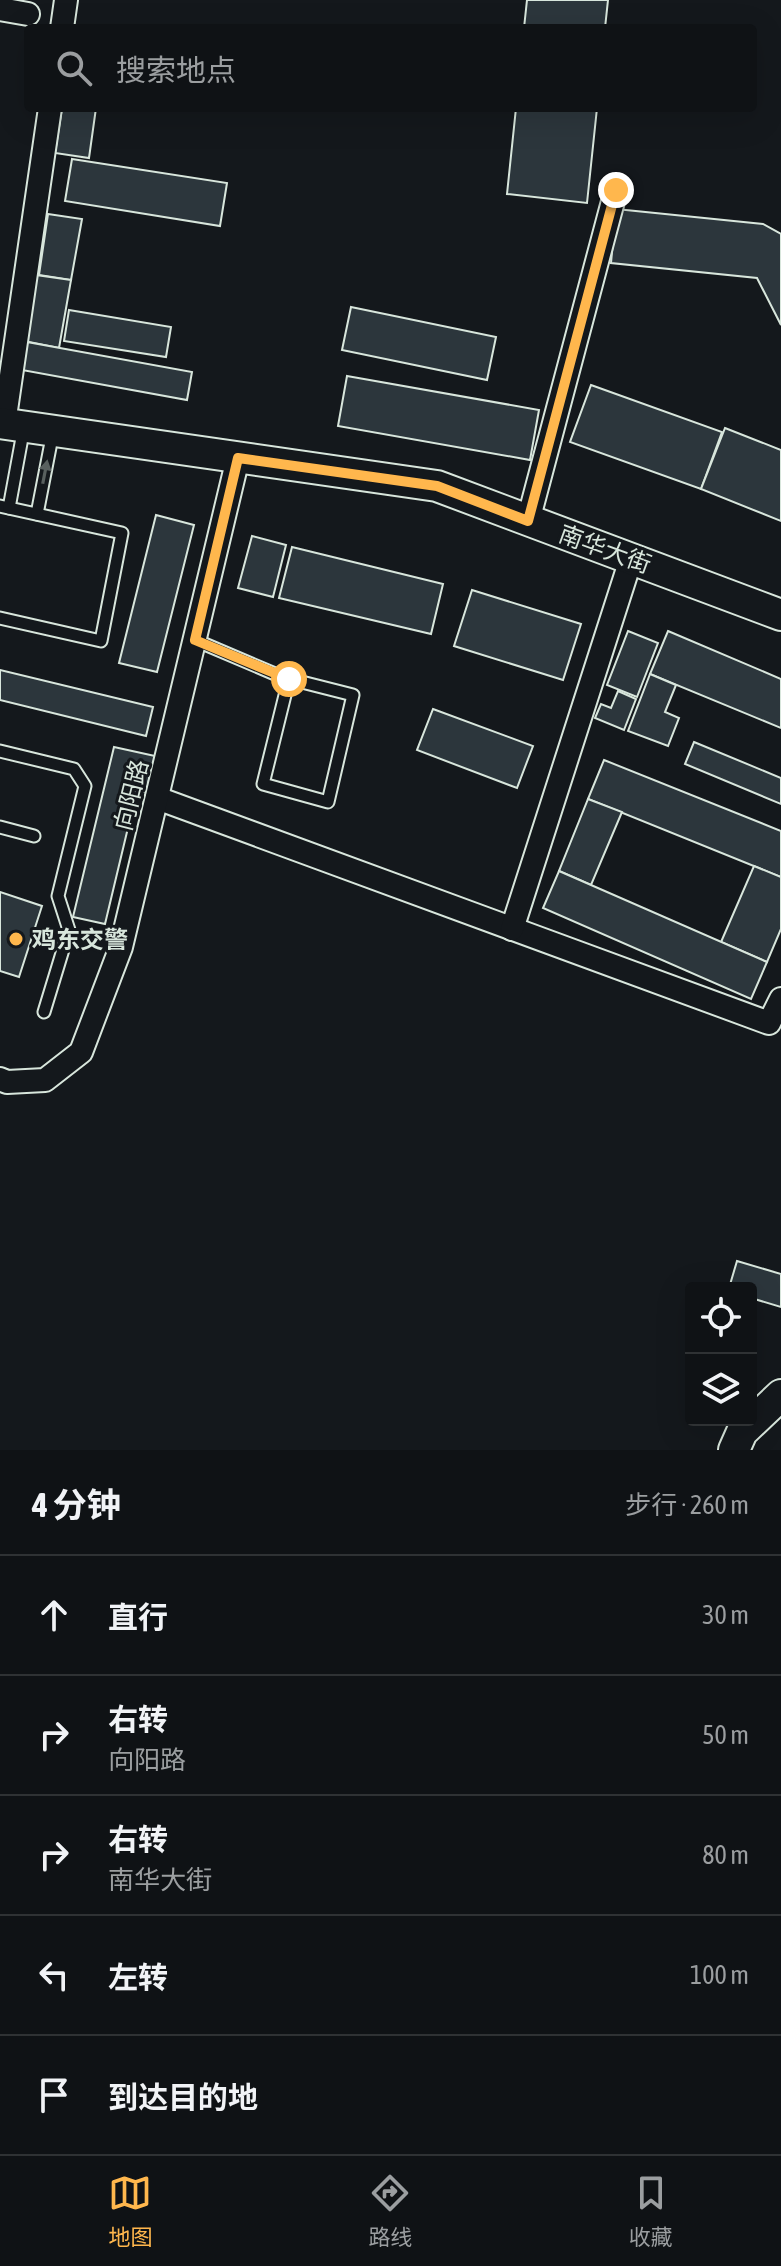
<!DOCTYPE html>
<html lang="zh">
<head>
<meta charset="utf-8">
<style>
  body { margin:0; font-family:"Asap Condensed","Noto Sans SC",sans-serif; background:#181b1e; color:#f1f3f6 }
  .controls { position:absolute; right:24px; bottom:24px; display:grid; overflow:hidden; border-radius:8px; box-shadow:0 8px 32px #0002 }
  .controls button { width:72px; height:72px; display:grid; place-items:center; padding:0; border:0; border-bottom:2px solid #2f3234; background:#0f1215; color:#f1f3f6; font:40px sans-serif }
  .stop { position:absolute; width:24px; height:24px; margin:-18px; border:6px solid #ffb74d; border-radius:50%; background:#fff }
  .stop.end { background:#ffb74d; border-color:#fff; box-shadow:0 2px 8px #0008 }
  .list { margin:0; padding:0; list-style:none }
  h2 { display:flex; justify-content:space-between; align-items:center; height:104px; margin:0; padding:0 32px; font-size:34px }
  h2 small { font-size:26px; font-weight:400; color:#9b9ea0 }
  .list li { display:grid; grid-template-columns:52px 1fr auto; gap:24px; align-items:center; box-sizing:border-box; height:120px; padding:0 32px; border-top:2px solid #2f3234 }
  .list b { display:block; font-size:30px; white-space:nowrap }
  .list p { margin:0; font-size:26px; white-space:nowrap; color:#9b9ea0 }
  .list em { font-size:26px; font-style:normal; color:#9b9ea0 }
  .icon { flex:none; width:44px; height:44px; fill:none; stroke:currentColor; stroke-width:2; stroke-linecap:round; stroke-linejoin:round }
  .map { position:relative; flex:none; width:781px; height:1450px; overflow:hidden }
  .search { position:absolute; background:#0f1215; box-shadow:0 8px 32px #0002; left:24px; right:24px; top:24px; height:88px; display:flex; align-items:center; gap:20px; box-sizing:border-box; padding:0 28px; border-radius:8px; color:#9b9ea0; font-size:30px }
  .sheet { height:704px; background:#0f1215 }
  nav { display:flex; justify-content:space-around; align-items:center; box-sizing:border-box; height:112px; border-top:2px solid #2f3234; background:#0f1215; font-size:22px; color:#9b9ea0 }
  nav a { display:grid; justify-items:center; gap:4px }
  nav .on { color:#ffb74d }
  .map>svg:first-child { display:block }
  .building { fill:#2c363c; stroke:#d8e6dc; stroke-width:2 }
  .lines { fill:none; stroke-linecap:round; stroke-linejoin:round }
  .lane-casing { stroke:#d8e6dc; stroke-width:15 }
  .street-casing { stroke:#d8e6dc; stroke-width:26 }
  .secondary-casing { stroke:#d8e6dc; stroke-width:34 }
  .lane { stroke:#14181c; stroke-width:11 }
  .street { stroke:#14181c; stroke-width:22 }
  .secondary { stroke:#14181c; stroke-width:30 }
  .oneway { fill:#59605f }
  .route { stroke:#ffb74d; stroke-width:10 }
  .poi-dot { fill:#ffb74d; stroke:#14181c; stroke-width:3 }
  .labels { text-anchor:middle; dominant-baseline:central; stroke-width:6; stroke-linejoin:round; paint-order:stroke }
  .street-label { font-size:24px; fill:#d8e6dc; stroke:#14181c }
  .poi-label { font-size:24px; font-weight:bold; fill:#d8e6dc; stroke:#14181c; text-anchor:start }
</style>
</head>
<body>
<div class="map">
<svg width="781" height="1450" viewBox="0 0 781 1450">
  <rect width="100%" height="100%" fill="#14181c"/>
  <!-- building -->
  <g class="building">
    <path d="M527 0H608L605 28H524Z"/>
    <path d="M62 108H96L89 158 55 153Z"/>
    <path d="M516 108H597L587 203 507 194Z"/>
    <path d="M72 159 227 183 220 226 65 201Z"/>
    <path d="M616 209 763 224 781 234V325L757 278 611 263Z"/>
    <path d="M48 214 82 219 71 280 39 275Z"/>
    <path d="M36 275 71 280 59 348 24 341Z"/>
    <path d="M351 307 496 337 487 380 342 350Z"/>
    <path d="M69 310 171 327 166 357 64 341Z"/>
    <path d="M27 342 192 372 187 400 22 370Z"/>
    <path d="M347 376 539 410 530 460 338 426Z"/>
    <path d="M591 385 722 432 701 489 570 442Z"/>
    <path d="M725 428 781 450V521L701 489Z"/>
    <path d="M156 515 194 525 157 672 119 663Z"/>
    <path d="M252 536 286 545 273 597 238 588Z"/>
    <path d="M292 547 443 584 431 634 279 598Z"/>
    <path d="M472 590 581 624 563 680 454 646Z"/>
    <path d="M628 631 658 643 637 697 607 685Z"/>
    <path d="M668 631 781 679V728L650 674Z"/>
    <path d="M0 670 153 707 146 736 0 700Z"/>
    <path d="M650 674 676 685 665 712 679 718 668 746 628 731Z"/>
    <path d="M618 691 636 699 624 730 595 718 601 704 611 708Z"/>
    <path d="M433 709 533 746 517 788 417 750Z"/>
    <path d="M694 742 781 778V804L685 764Z"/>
    <path d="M114 747 155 756 146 792 137 790 105 924 73 917Z"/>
    <path d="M604 760 781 831V877L588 799Z"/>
    <path d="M588 799 622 812 591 885 559 871Z"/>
    <path d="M754 866 781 877V929L767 962 721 942Z"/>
    <path d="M559 871 767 962 751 999 543 908Z"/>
    <path d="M0 892 42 906 19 977 0 971Z"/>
    <path d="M737 1261 781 1274V1307L751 1298V1288H729Z"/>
  </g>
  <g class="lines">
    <defs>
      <g id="lane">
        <path d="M0 506 122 533 101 641 0 618"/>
        <path d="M9 508 24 427"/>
        <path d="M37 514 53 432"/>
        <path d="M195 640 282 677 353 695 328 802 263 784 289 679"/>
        <path d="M0 751 74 769 85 786 58 896 69 930 44 1012"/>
        <path d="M0 827 34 836"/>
      </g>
      <g id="street">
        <path d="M0 9 28 14"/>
        <path d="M62 28 66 0"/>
        <path d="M4 424 50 108"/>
        <path d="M528 521 616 190"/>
        <path d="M157 798 769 1023 781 999"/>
        <path d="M512 929 631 559"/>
        <path d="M0 1079 7 1082 45 1080 81 1052 121 947 238 458"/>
      </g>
      <g id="secondary">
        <path d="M0 423 437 486 781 615"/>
        <path d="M734 1450 742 1432 781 1395"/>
      </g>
    </defs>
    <!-- lane casing -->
    <use href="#lane" class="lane-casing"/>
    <!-- street casing -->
    <use href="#street" class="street-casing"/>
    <!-- secondary casing -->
    <use href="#secondary" class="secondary-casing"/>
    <!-- lane -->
    <use href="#lane" class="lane"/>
    <!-- street -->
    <use href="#street" class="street"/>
    <!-- secondary -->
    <use href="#secondary" class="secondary"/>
  </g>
  <!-- one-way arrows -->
  <defs><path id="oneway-solid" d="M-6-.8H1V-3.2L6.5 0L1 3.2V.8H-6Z" transform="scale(2)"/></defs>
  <use class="oneway" href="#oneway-solid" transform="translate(45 472) rotate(-79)"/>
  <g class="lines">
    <!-- route -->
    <path class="route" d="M289 679 195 640 238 458 437 486 528 521 616 190"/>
  </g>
  <!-- markers -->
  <circle class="poi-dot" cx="16" cy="939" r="8"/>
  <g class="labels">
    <!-- street labels -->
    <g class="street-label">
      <text transform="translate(605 549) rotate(20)">南华大街</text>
      <text transform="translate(131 795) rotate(-76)">向阳路</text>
    </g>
    <!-- poi labels -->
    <g class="poi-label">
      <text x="32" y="939">鸡东交警</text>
    </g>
  </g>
</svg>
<div class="controls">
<button><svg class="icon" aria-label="locate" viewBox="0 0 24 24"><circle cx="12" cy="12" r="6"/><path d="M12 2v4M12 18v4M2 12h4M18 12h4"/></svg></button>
<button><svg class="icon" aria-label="layers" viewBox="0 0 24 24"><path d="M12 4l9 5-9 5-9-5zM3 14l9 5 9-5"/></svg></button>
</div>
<div class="stop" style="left:289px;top:679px"></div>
<div class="stop end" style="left:616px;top:190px"></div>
<div class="search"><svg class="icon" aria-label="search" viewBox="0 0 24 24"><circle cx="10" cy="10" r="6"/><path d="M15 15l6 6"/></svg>搜索地点</div>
</div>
<section class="sheet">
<h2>4 分钟<small>步行 · 260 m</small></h2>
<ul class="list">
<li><svg class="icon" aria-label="ahead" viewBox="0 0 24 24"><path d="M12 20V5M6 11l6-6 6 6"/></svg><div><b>直行</b></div><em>30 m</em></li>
<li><svg class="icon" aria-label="right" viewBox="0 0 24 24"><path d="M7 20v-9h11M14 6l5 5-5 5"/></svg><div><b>右转</b><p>向阳路</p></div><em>50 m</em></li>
<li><svg class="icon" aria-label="right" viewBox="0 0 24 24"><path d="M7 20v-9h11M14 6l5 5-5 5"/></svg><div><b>右转</b><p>南华大街</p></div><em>80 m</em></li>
<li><svg class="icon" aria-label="left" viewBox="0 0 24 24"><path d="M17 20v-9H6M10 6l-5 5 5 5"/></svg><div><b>左转</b></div><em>100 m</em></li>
<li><svg class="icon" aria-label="arrive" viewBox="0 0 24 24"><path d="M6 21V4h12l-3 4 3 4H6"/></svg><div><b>到达目的地</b></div></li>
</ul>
</section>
<nav>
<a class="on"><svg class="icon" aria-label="map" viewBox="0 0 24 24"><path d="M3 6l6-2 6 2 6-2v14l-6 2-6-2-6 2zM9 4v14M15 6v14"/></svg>地图</a>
<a><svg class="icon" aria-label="directions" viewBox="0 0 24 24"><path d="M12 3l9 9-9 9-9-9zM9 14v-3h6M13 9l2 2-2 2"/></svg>路线</a>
<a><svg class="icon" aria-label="saved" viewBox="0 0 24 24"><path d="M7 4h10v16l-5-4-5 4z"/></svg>收藏</a>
</nav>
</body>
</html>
